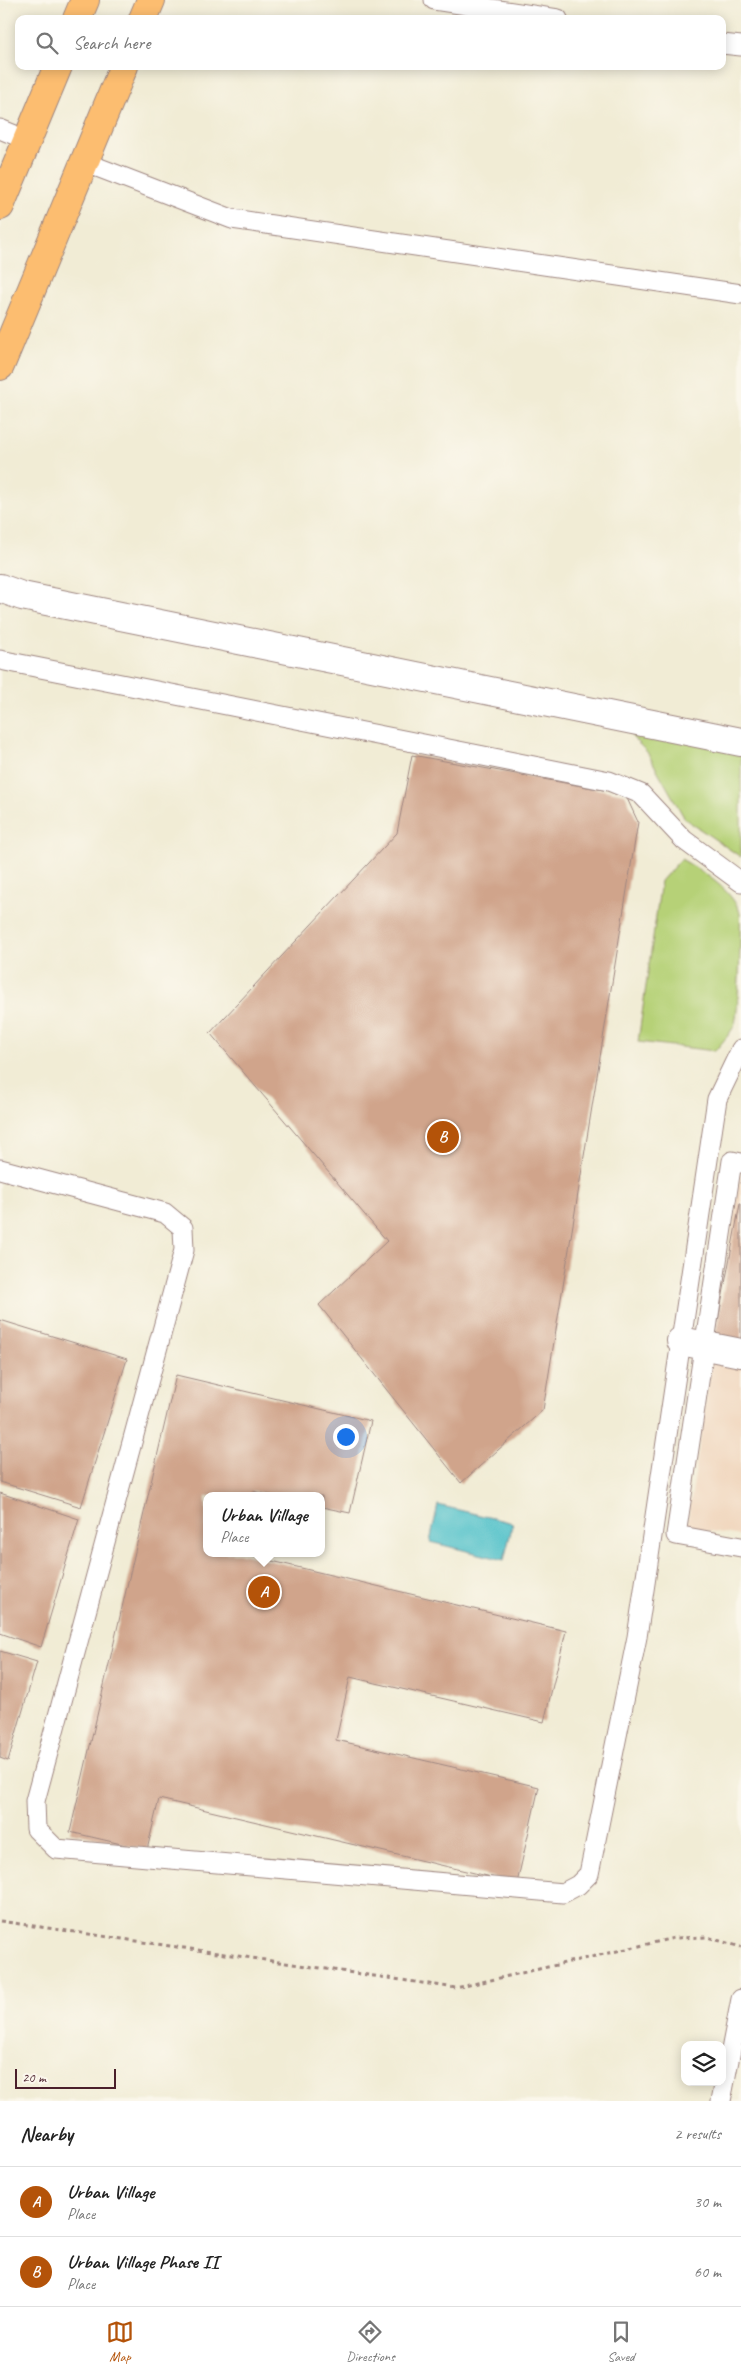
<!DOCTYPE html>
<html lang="en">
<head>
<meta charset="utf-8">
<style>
  body { margin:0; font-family:Caveat,sans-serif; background:#f6f6f6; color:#222 }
  .controls { position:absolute; right:15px; bottom:15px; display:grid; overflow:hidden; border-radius:10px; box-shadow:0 2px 12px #0003 }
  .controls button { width:45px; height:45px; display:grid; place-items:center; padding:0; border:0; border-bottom:1px solid #e0e0e0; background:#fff; color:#222; font:25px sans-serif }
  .scale { position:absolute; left:15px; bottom:12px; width:101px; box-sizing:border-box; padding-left:5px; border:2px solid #4a1f2b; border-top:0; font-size:14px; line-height:18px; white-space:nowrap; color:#4a1f2b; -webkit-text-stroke:4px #fbf7ec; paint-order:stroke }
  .you { position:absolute; left:345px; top:1436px; width:18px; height:18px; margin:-12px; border:4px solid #fff; border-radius:50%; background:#1a73e8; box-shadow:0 0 0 8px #1a73e833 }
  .badge { display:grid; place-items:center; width:32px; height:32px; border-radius:50%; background:#b45309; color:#fff; font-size:16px; font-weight:700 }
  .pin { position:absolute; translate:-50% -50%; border:2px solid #fff; box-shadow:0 1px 5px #0006 }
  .popup { position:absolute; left:203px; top:1492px; width:122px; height:65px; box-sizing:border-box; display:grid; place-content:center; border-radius:10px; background:#fff; filter:drop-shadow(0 1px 4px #0005); font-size:16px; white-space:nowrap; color:#767676 }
  .popup b { font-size:19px; color:#222 }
  .popup::after { content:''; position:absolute; left:50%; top:100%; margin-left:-10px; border:10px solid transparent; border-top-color:#fff }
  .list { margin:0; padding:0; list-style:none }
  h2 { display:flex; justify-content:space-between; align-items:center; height:65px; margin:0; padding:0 20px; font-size:21px }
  h2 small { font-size:16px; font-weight:400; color:#767676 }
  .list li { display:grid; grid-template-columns:32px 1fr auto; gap:15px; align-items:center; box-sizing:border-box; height:70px; padding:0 20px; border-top:1px solid #e0e0e0 }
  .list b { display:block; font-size:19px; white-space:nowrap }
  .list p { margin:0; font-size:16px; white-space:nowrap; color:#767676 }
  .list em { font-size:16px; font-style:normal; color:#767676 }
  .icon { flex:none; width:28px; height:28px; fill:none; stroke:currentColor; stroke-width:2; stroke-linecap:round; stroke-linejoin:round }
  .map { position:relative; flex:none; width:741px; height:2101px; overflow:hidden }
  .search { position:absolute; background:#fff; box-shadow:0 2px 12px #0003; left:15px; right:15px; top:15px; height:55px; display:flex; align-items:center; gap:12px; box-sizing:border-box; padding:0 18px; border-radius:10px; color:#767676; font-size:19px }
  .sheet { height:205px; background:#fff }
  nav { display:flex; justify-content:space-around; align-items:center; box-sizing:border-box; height:70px; border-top:1px solid #e0e0e0; background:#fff; font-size:14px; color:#767676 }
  nav a { display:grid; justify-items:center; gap:2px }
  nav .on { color:#b45309 }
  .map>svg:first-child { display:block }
  .built { fill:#f0d5bc }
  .green { fill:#b6d177; stroke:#807851 }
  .water { fill:#54c2ca; stroke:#4f707a }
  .building { fill:#d0a48b }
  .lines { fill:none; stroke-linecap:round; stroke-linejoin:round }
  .lane-casing { stroke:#9e8680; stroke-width:21 }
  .street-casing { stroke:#9e8680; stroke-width:30 }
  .highway-casing { stroke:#9e8680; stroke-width:30 }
  .path { stroke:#9e8680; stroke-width:3; stroke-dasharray:4 4; stroke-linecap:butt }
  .lane { stroke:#fff; stroke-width:19 }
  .street { stroke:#fff; stroke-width:28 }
  .highway { stroke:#fcbd6f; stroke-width:28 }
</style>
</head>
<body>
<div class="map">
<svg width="741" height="2101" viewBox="0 0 741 2101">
  <rect width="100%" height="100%" fill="#fbf7ec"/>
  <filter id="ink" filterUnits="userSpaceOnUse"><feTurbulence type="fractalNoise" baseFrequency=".02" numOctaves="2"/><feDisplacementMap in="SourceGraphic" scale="10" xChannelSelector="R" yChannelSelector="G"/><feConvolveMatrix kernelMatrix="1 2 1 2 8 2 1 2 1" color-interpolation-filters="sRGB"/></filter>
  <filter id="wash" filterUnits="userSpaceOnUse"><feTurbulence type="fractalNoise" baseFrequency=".0096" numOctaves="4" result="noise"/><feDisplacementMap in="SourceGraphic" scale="20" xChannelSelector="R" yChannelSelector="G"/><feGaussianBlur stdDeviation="1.12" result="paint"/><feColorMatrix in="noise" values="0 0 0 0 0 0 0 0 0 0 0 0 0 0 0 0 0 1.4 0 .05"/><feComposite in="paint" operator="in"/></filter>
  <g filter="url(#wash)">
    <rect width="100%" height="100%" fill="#f1ecd5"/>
    <!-- built -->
    <path class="built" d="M741 1170V1536L687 1527Z"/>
    <!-- green -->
    <g class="green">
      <path d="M621 711 741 736V857L685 819 647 752 633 738Z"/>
      <path d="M681 859C702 871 730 888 740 912 741 923 739 1010 735 1023 732 1033 721 1043 715 1051L638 1042 661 881Z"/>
    </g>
    <!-- water -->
    <path class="water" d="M438 1505 513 1523 504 1560 430 1542Z"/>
    <g id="blocks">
      <!-- building -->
      <g class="building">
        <path d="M412 755 625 794 638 822 543 1410 461 1483 319 1305 387 1241 210 1033 397 833Z"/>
        <path d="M740 1204H741V1342L715 1337Z"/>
        <path d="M0 1320 127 1359 81 1507 0 1482Z"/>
        <path d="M176 1375 371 1421 350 1513 322 1507V1496H275L253 1491 252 1496H206V1553H238L566 1631 544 1722 350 1677 336 1740 539 1787 517 1883 159 1799 147 1850 70 1832Z"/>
        <path d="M0 1493 79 1519 41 1647 0 1633Z"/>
        <path d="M0 1651 37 1662 8 1761 0 1758Z"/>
      </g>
    </g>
  </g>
  <g filter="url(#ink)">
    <use href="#blocks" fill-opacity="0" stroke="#9e8680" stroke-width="1"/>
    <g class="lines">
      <defs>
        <g id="lane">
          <path d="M434 0 558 19"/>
          <path d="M722 44 741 46"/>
          <path d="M0 129 27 140"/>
          <path d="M84 162 232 219 741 294"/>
          <path d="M0 660 609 781 641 794 684 840 741 882"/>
          <path d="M741 1163 732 1161 676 1535 741 1547"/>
          <path d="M0 1169 165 1213 183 1228 184 1250 35 1801 36 1829 56 1849 563 1893 578 1885 589 1874 637 1637 717 1099 741 1049"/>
          <path d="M721 2101 741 1999"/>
        </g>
        <g id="street">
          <path d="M0 588 22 596 741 742"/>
          <path d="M681 1341 741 1353"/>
        </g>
        <g id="highway">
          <path d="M77 19 85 0"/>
          <path d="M143 19 151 0"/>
          <path d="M0 206 58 66"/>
          <path d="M0 366 124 66"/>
        </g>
      </defs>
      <!-- lane casing -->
      <use href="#lane" class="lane-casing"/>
      <!-- street casing -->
      <use href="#street" class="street-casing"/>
      <!-- highway casing -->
      <use href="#highway" class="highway-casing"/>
      <!-- path -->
      <path class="path" d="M0 1921 456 1988 674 1938 707 1937 741 1947"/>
      <!-- lane -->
      <use href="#lane" class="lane"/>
      <!-- street -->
      <use href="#street" class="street"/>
      <!-- highway -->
      <use href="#highway" class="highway"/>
    </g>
  </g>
</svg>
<div class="controls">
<button><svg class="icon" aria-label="layers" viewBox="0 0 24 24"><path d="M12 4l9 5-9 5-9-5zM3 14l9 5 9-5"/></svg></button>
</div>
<div class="scale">20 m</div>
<div class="you"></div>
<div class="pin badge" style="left:264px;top:1592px">A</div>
<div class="popup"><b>Urban Village</b>Place</div>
<div class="pin badge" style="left:443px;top:1137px">B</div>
<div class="search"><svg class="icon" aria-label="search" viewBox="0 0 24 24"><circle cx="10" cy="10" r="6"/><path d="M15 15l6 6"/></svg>Search here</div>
</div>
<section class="sheet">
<h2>Nearby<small>2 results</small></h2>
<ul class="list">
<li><span class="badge">A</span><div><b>Urban Village</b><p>Place</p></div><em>30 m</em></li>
<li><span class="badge">B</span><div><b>Urban Village Phase II</b><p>Place</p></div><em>60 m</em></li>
</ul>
</section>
<nav>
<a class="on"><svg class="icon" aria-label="map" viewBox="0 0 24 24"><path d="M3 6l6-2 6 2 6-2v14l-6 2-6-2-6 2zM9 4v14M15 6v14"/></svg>Map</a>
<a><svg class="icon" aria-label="directions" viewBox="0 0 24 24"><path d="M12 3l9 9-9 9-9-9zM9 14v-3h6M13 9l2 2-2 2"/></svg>Directions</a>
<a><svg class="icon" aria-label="saved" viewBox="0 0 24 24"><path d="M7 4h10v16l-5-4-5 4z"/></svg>Saved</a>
</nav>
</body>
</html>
